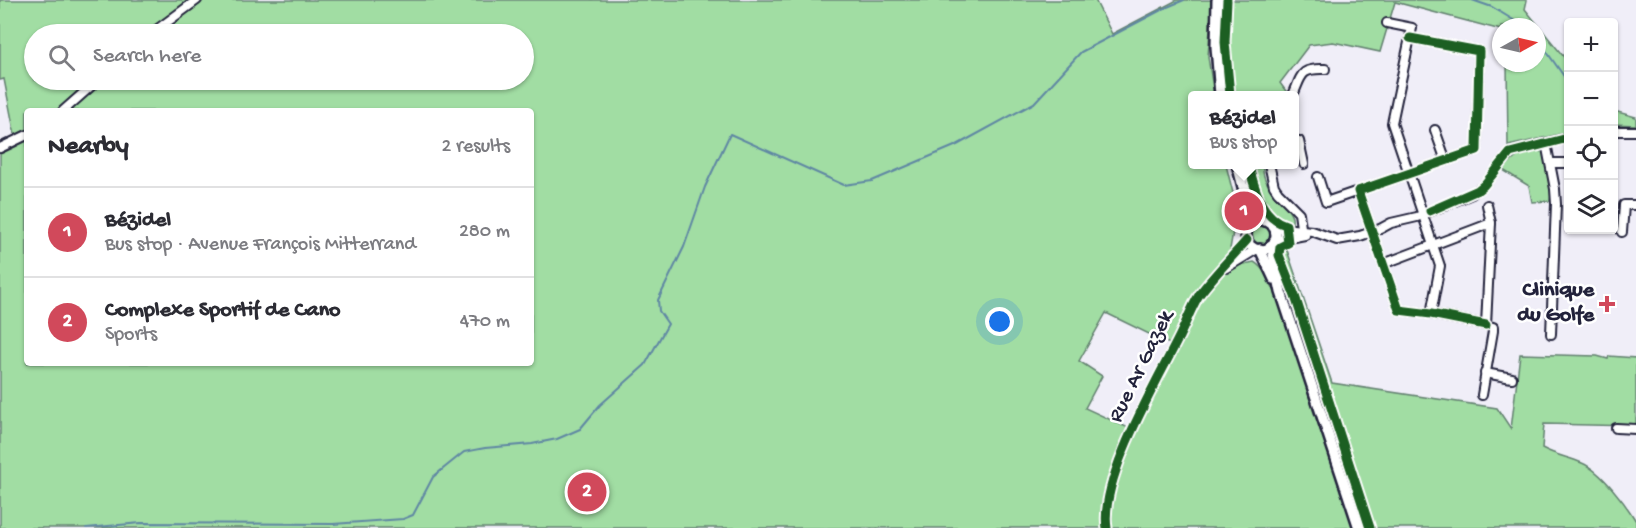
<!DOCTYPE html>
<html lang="en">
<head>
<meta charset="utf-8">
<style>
  body { margin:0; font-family:"Gochi Hand",sans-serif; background:#f2f2f3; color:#2b2b33 }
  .controls { position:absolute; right:18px; top:18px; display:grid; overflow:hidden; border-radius:6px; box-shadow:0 2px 4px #0004 }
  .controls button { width:54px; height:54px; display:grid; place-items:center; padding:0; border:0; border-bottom:2px solid #e1e1e2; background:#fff; color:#2b2b33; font:30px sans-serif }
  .compass { position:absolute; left:1492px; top:18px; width:54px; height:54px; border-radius:50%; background:#fff; box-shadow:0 2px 4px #0004; rotate:82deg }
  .you { position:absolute; left:1000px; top:322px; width:21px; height:21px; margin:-15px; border:4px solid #fff; border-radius:50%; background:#1a73e8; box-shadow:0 0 0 9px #1a73e833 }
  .badge { display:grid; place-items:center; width:39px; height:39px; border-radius:50%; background:#d1495b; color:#fff; font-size:20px; font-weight:700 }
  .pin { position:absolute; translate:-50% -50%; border:3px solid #fff; box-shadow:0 2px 6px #0006 }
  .popup { position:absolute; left:1188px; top:91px; width:111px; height:78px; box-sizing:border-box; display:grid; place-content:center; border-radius:6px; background:#fff; filter:drop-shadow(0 2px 4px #0005); font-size:20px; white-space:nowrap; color:#7c7c81 }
  .popup b { font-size:22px; color:#2b2b33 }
  .popup::after { content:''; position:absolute; left:50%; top:100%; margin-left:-12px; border:12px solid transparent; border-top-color:#fff }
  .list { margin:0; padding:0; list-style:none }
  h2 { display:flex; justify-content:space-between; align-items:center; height:78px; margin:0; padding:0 24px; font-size:26px }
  h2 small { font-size:20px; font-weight:400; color:#7c7c81 }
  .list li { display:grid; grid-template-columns:39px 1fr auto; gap:18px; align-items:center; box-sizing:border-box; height:90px; padding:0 24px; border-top:2px solid #e1e1e2 }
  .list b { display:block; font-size:22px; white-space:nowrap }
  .list p { margin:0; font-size:20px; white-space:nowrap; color:#7c7c81 }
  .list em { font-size:20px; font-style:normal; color:#7c7c81 }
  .icon { flex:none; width:33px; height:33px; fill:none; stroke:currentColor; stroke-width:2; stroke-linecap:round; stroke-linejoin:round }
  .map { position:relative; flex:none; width:1636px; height:528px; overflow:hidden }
  .search { position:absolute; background:#fff; box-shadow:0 2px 4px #0004; left:24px; top:24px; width:510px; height:66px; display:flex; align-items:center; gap:15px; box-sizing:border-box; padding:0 21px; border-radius:33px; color:#7c7c81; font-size:22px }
  .panel { position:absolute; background:#fff; box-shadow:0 2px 4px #0004; left:24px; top:108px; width:510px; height:258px; border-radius:6px }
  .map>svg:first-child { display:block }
  .green { fill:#a1dda3; stroke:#62806f; stroke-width:1.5; fill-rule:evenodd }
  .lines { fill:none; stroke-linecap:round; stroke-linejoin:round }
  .stream { stroke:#5f87a3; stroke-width:2 }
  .minor-casing { stroke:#22223b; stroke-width:12 }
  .major-casing { stroke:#22223b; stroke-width:14 }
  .minor { stroke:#fff; stroke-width:8 }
  .major { stroke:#fff; stroke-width:9 }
  .cycleway-casing { stroke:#fff; stroke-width:13 }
  .cycleway { stroke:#1b5e20; stroke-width:9 }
  .poi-dot { fill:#d1495b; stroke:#fff; stroke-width:2 }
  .labels { text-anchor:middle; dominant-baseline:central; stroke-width:5; stroke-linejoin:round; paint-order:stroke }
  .poi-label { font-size:22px; font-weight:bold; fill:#22223b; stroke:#fff; text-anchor:end }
  .street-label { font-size:22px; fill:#22223b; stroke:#fff }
</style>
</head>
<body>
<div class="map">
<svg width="1636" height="528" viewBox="0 0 1636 528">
  <rect width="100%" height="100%" fill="#f0eef8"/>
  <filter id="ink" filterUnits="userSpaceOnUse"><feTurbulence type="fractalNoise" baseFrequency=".0167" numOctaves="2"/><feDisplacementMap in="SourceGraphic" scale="12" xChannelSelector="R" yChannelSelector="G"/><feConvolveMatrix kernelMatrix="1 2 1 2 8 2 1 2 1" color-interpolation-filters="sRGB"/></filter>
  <g filter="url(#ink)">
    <!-- green -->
    <g class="green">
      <path d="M0 0H1095L1112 34 1177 0H1212L1208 57 1214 95H1193V164L1226 165 1237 209 1230 249 1240 265 1254 262C1279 275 1303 379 1313 410 1327 449 1343 488 1354 528H0V154L17 146 4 79 0 80ZM34 34H524V80H34ZM27 111H531V363H27ZM1106 313 1178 348 1137 432 1085 408 1102 376 1079 361Z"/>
      <path d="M1223 0H1527L1525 9 1568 62V132L1508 146 1507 63H1537V27H1501V30L1395 2 1380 52 1333 42 1309 45 1280 83 1288 94 1287 95H1224C1218 64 1219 31 1223 0Z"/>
      <path d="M1614 111 1636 117V125L1614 124Z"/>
      <path d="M1542 148 1544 150 1552 190 1550 201 1532 202 1529 186 1503 170C1515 155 1524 153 1542 148Z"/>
      <path d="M1243 165H1263C1260 186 1285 200 1291 215 1293 218 1292 221 1292 225 1288 224 1282 225 1278 224 1257 218 1249 183 1243 165Z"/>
      <circle cx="1261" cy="235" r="10"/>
      <path d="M1287 250 1332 383 1497 408 1511 429 1520 354 1597 356 1608 359 1609 356 1636 358V426L1544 424 1542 448C1557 456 1568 457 1582 463 1601 471 1625 503 1636 521V528H1363L1279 275 1282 253Z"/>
    </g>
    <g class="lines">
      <!-- stream -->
      <g class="stream">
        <path d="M1472 0 1492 7 1525 27"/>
        <path d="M1537 38 1568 82"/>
        <path d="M86 528 141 523 333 524 403 519 413 515 433 477 464 452 485 448 532 444 557 439 580 429 600 405 645 365 668 324 659 311 658 300 684 247 705 187 730 134 844 185 872 181 957 145 1034 103 1081 52 1165 8 1184 0"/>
      </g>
      <defs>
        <g id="minor">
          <path d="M1387 23 1412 28 1392 123 1440 266 1431 314"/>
          <path d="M151 34 197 0"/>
          <path d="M1410 38 1479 51 1477 150 1358 191 1399 310 1431 314 1486 325"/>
          <path d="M1293 95C1302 75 1300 68 1325 69"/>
          <path d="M63 111 98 80"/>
          <path d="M1435 130 1446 161"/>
          <path d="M1614 131H1636"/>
          <path d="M1295 140 1299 141 1304 164"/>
          <path d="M1546 143 1555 189 1556 204 1551 334"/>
          <path d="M0 148 27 135"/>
          <path d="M1551 163H1568"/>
          <path d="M1269 164 1274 186 1278 192 1299 213 1302 235"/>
          <path d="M1318 177 1326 202 1358 191"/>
          <path d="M1487 205 1491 223"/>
          <path d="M1273 227 1312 231 1337 240 1360 236 1380 229 1391 223 1417 217 1472 194 1484 185 1510 153 1568 138"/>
          <path d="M1622 232 1624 205H1636"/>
          <path d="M1274 241 1305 235"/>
          <path d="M1383 264 1491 223 1486 325 1493 327V331L1482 395"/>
          <path d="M1226 268 1257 249"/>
          <path d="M1485 373 1512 378"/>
          <path d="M1616 428 1636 429"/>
          <path d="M1107 528C1099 479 1157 382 1179 337 1186 323 1191 308 1199 295 1213 276 1231 258 1247 240"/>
        </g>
        <g id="major">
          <path d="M1217 0 1216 47 1220 95"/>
          <path d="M1237 164 1248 206 1249 226"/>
          <path d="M1248 189 1257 210 1265 221"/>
          <circle cx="1261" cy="235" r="15"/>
          <path d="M1271 245 1281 292 1359 528"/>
          <path d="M1260 249 1274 279"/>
        </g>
      </defs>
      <!-- minor casing -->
      <use href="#minor" class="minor-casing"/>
      <!-- major casing -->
      <use href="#major" class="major-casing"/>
      <!-- minor -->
      <use href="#minor" class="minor"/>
      <!-- major -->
      <use href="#major" class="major"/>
      <defs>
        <g id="cycleway">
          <path d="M1227 0 1225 42 1230 95"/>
          <path d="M1410 38 1479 51 1477 150 1358 191 1399 310 1431 314 1486 325"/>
          <path d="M1248 164C1255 187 1260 218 1286 225L1288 243 1280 247 1279 255 1295 296 1370 528"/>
          <path d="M1430 211 1478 190 1484 185 1510 153 1568 138"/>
          <path d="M1107 528C1099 479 1157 382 1179 337 1186 323 1191 308 1199 295 1213 276 1231 258 1247 240"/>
        </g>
      </defs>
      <!-- cycleway casing -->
      <use href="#cycleway" class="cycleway-casing"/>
      <!-- cycleway -->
      <use href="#cycleway" class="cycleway"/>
    </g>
  </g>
  <!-- markers -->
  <path class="poi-dot" d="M1604 295h6v6h6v6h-6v6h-6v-6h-6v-6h6z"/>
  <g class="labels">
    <!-- poi labels -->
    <g class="poi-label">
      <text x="1594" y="291">Clinique<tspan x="1594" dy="25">du Golfe</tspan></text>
    </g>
    <!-- street labels -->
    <g class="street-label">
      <text transform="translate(1142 367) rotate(-64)">Rue Ar Gazek</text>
    </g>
  </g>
</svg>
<div class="controls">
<button>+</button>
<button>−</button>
<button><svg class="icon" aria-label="locate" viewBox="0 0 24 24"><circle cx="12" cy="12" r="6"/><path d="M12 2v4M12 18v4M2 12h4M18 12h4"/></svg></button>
<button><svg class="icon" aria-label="layers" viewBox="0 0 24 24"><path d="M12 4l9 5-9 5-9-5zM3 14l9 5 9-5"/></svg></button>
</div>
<svg class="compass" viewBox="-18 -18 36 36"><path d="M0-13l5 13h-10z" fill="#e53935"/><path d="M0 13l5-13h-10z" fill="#7c7c81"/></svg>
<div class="you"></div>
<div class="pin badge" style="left:1244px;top:211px">1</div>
<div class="popup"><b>Bézidel</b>Bus stop</div>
<div class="pin badge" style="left:587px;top:492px">2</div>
<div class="search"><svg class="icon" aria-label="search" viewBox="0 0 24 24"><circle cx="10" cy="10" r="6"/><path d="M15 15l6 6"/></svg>Search here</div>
<section class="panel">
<h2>Nearby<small>2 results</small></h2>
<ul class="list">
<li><span class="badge">1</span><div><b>Bézidel</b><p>Bus stop · Avenue François Mitterrand</p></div><em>280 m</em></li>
<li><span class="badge">2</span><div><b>Complexe Sportif de Cano</b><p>Sports</p></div><em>470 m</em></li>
</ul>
</section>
</div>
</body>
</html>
